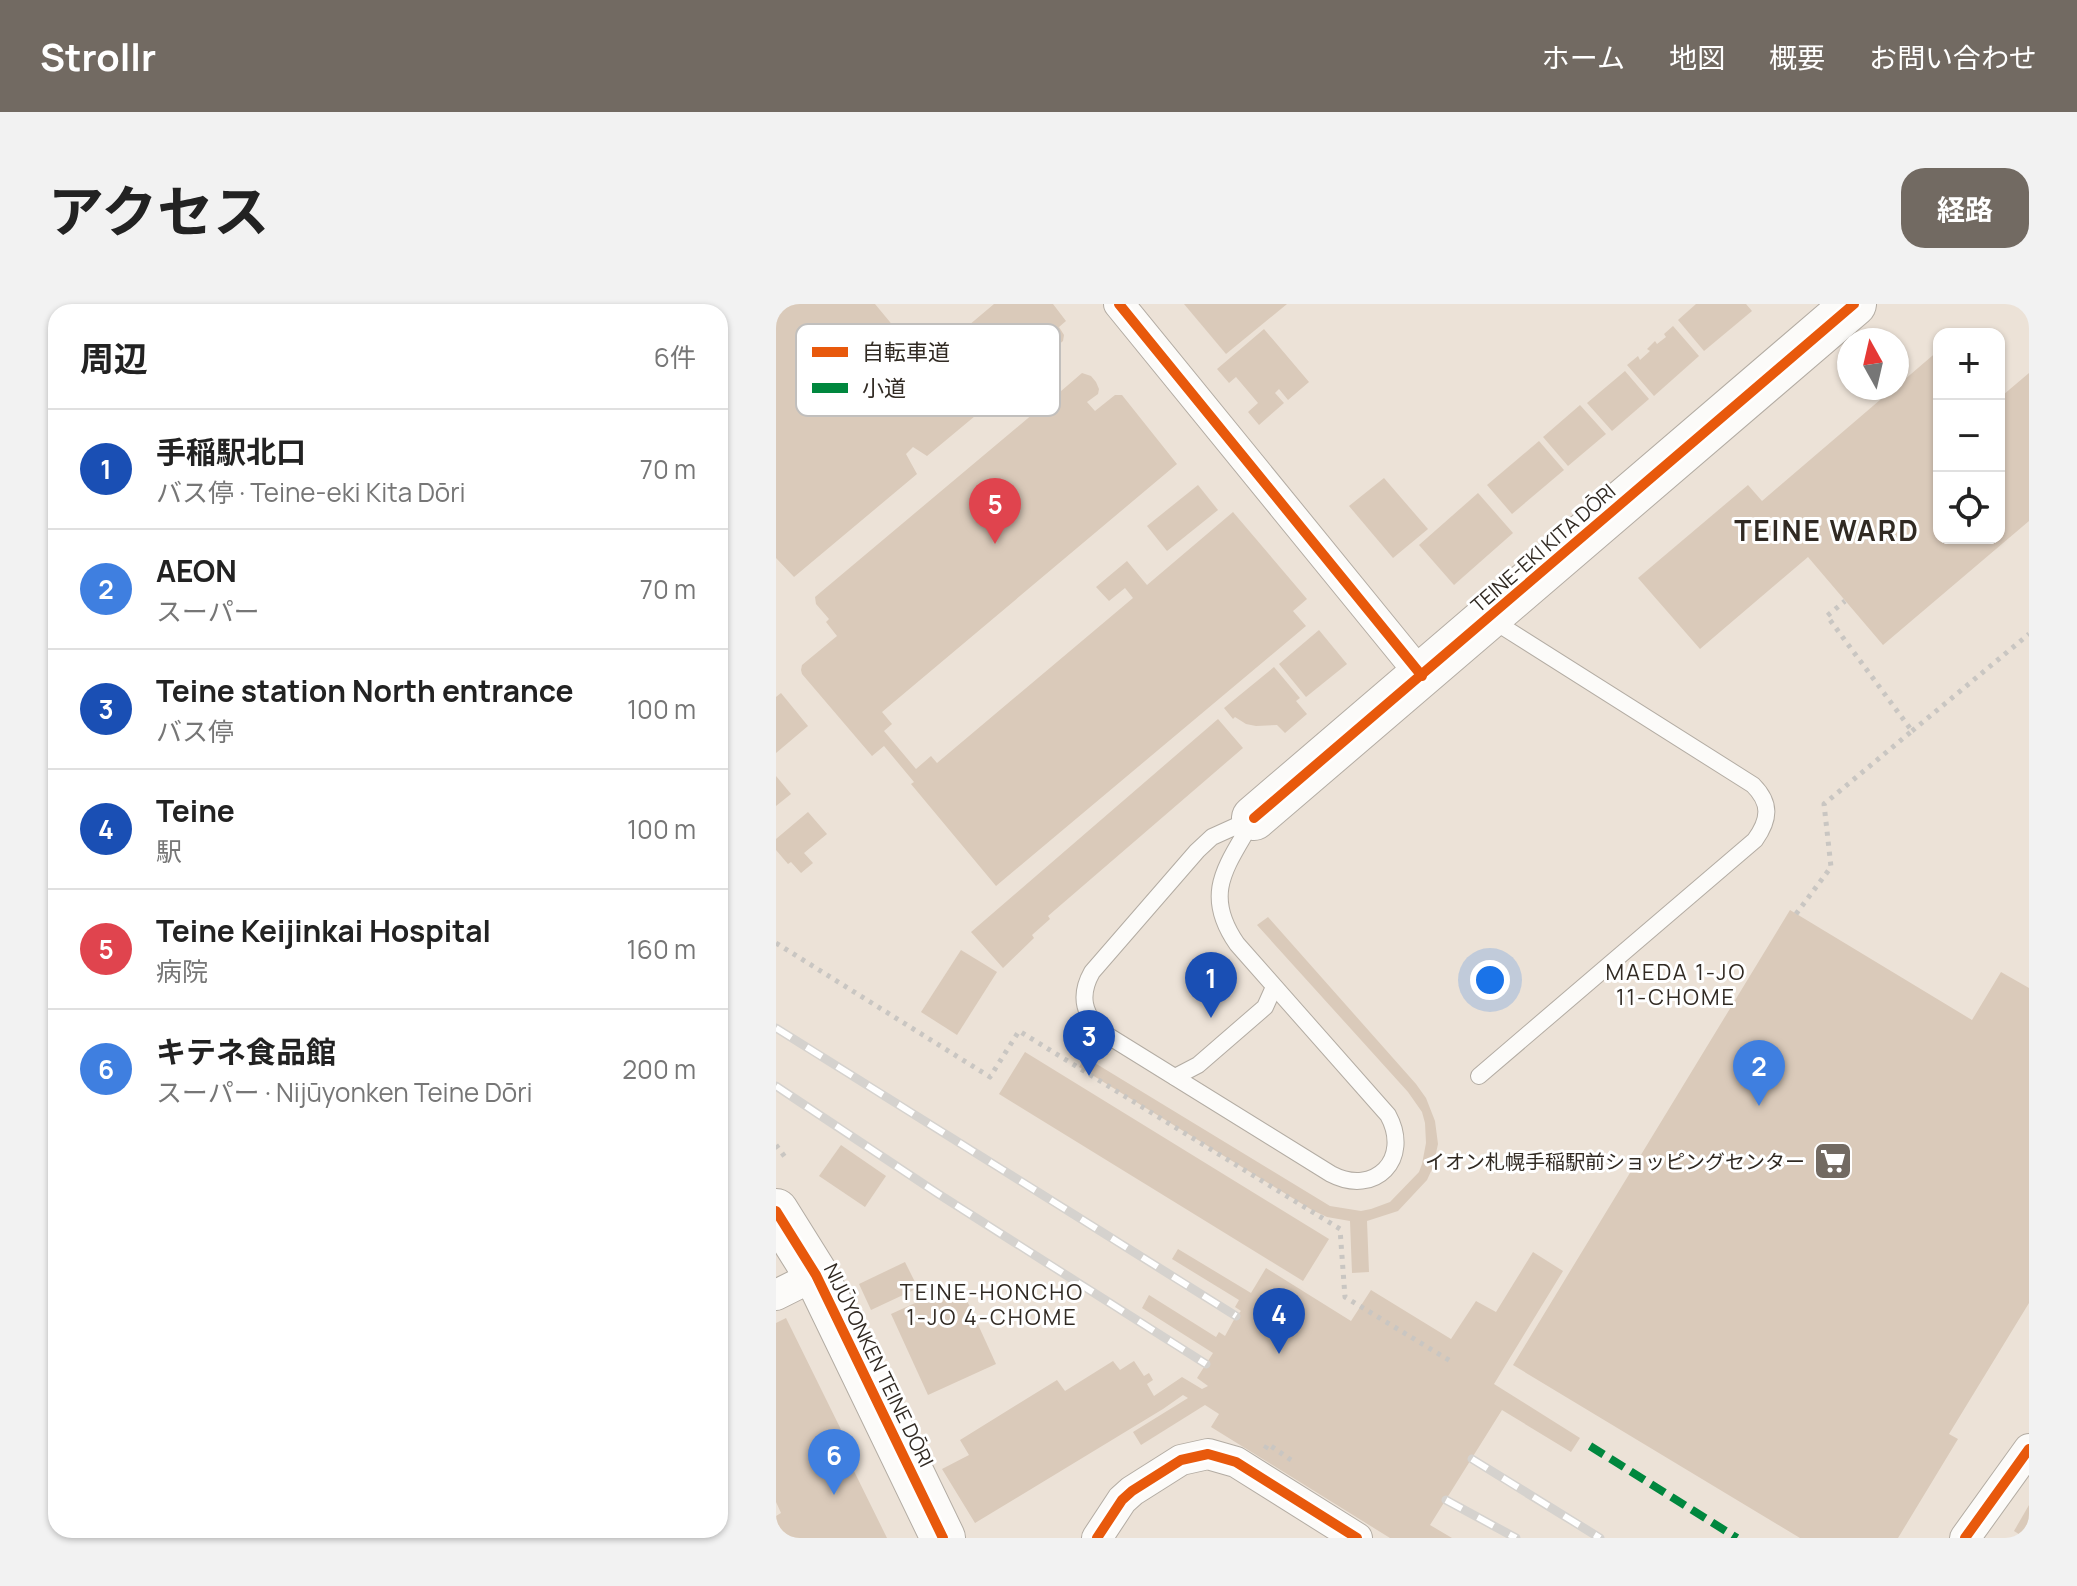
<!DOCTYPE html>
<html lang="ja">
<head>
<meta charset="utf-8">
<style>
  body { margin:0; font-family:Manrope,"Noto Sans JP",sans-serif; background:#f2f2f2; color:#222 }
  .controls { position:absolute; right:24px; top:24px; display:grid; overflow:hidden; border-radius:16px; box-shadow:0 2px 6px #0004 }
  .controls button { width:72px; height:72px; display:grid; place-items:center; padding:0; border:0; border-bottom:2px solid #e0e0e0; background:#fff; color:#222; font:40px sans-serif }
  .compass { position:absolute; left:1061px; top:24px; width:72px; height:72px; border-radius:50%; background:#fff; box-shadow:0 2px 6px #0004; rotate:352deg }
  .you { position:absolute; left:714px; top:676px; width:28px; height:28px; margin:-20px; border:6px solid #fff; border-radius:50%; background:#1a73e8; box-shadow:0 0 0 12px #1a73e833 }
  .badge { display:grid; place-items:center; width:52px; height:52px; border-radius:50%; background:#726a62; color:#fff; font-size:26px; font-weight:700 }
  .pin { position:absolute; translate:-50% -66px; filter:drop-shadow(0 2px 4px #0008) }
  .pin::after { content:''; position:absolute; top:42px; width:28px; height:24px; background:inherit; clip-path:polygon(0 0,100% 0,50% 100%) }
  .list { margin:0; padding:0; list-style:none }
  h2 { display:flex; justify-content:space-between; align-items:center; height:104px; margin:0; padding:0 32px; font-size:34px }
  h2 small { font-size:26px; font-weight:400; color:#767676 }
  .list li { display:grid; grid-template-columns:52px 1fr auto; gap:24px; align-items:center; box-sizing:border-box; height:120px; padding:0 32px; border-top:2px solid #e0e0e0 }
  .list b { display:block; font-size:30px; white-space:nowrap }
  .list p { margin:0; font-size:26px; white-space:nowrap; color:#767676 }
  .list em { font-size:26px; font-style:normal; color:#767676 }
  .icon { flex:none; width:44px; height:44px; fill:none; stroke:currentColor; stroke-width:2; stroke-linecap:round; stroke-linejoin:round }
  .map { position:relative; flex:none; width:1253px; height:1234px; overflow:hidden; border-radius:24px }
  header { display:flex; align-items:center; gap:48px; box-sizing:border-box; height:112px; padding:0 40px; background:#726a62; color:#fff }
  header strong { font-size:38px }
  nav { display:flex; gap:44px; margin-inline-start:auto; font-size:28px }
  .intro { display:flex; align-items:center; justify-content:space-between; box-sizing:border-box; height:192px; padding:0 48px }
  h1 { margin:0; font-size:56px }
  .button { padding:20px 36px; border-radius:24px; background:#726a62; color:#fff; font-size:28px; font-weight:700 }
  main { display:flex; gap:48px; padding:0 48px }
  aside { flex:1; background:#fff; border-radius:24px; box-shadow:0 2px 6px #0004 }
  .map>svg:first-child { display:block }
  .building { fill:#dacaba }
  .lines { fill:none; stroke-linecap:round; stroke-linejoin:round }
  .lane-casing { stroke:#b3aca3; stroke-width:18 }
  .street-casing { stroke:#b3aca3; stroke-width:32 }
  .secondary-casing { stroke:#b3aca3; stroke-width:46 }
  .path { stroke:#c9c6c2; stroke-width:5; stroke-dasharray:4 6; stroke-linecap:butt }
  .lane { stroke:#fcfbf9; stroke-width:16 }
  .street { stroke:#fcfbf9; stroke-width:30 }
  .secondary { stroke:#fcfbf9; stroke-width:44 }
  .rail-casing { stroke:#d5d2ce; stroke-width:9 }
  .rail { stroke:#fff; stroke-width:6; stroke-dasharray:18; stroke-linecap:butt }
  .quiet { stroke:#00873e; stroke-width:8; stroke-dasharray:16 8; stroke-linecap:butt }
  .cycleway-casing { stroke:#fff; stroke-width:15 }
  .cycleway { stroke:#e8590c; stroke-width:10 }
  .labels { text-anchor:middle; dominant-baseline:central; stroke-width:6; stroke-linejoin:round; paint-order:stroke }
  .street-label { font-size:20px; fill:#312a23; stroke:#fff }
  .poi-label { font-size:20px; fill:#312a23; stroke:#fff; text-anchor:end }
  .neighbourhood-label { font-size:22px; letter-spacing:2px; fill:#312a23; stroke:#fff }
  .district-label { font-size:28px; font-weight:bold; letter-spacing:2px; fill:#312a23; stroke:#fff }
  .key { fill:#fff; stroke:#c1bfbd; stroke-width:2 }
  .key-label { font-size:22px; fill:#312a23 }
</style>
</head>
<body>
<header>
<strong>Strollr</strong>
<nav><a>ホーム</a><a>地図</a><a>概要</a><a>お問い合わせ</a></nav>
</header>
<div class="intro"><h1>アクセス</h1><a class="button">経路</a></div>
<main>
<aside>
<h2>周辺<small>6件</small></h2>
<ul class="list">
<li><span class="badge" style="background:#1a4fb4">1</span><div><b>手稲駅北口</b><p>バス停 · Teine-eki Kita Dōri</p></div><em>70 m</em></li>
<li><span class="badge" style="background:#3f7fe0">2</span><div><b>AEON</b><p>スーパー</p></div><em>70 m</em></li>
<li><span class="badge" style="background:#1a4fb4">3</span><div><b>Teine station North entrance</b><p>バス停</p></div><em>100 m</em></li>
<li><span class="badge" style="background:#1a4fb4">4</span><div><b>Teine</b><p>駅</p></div><em>100 m</em></li>
<li><span class="badge" style="background:#e0444e">5</span><div><b>Teine Keijinkai Hospital</b><p>病院</p></div><em>160 m</em></li>
<li><span class="badge" style="background:#3f7fe0">6</span><div><b>キテネ食品館</b><p>スーパー · Nijūyonken Teine Dōri</p></div><em>200 m</em></li>
</ul>
</aside>
<div class="map">
<svg width="1253" height="1234" viewBox="0 0 1253 1234">
  <rect width="100%" height="100%" fill="#ece2d7"/>
  <!-- building -->
  <g class="building">
    <path d="M0 0H99L148 59 218 0H277L290 17 283 23 288 31 287 37 253 65 277 94 306 69 315 72 320 78 323 85 322 90 311 98 319 107 339 91H346L401 160 106 408 116 420 108 427 140 465 155 452 161 459 357 294 349 284 333 297 320 283 351 257 371 281 457 208 531 295 517 307 530 322 220 582 135 480 138 478 108 442 96 452 26 370 25 366 26 361 61 332 50 318 53 315 40 300 39 293 264 104 241 77 151 152 137 143 130 150 141 170 18 273 0 254Z"/>
    <path d="M408 0H511L450 50Z"/>
    <path d="M920 0H970L976 7 928 47 902 16Z"/>
    <path d="M897 22 923 52 878 92 851 61 862 52 864 56 874 47 871 45 879 37 881 40 890 33 888 30Z"/>
    <path d="M488 25 533 78 512 96 503 85 499 89 508 99 483 121 472 108 482 99 460 73 453 79 441 65Z"/>
    <path d="M1163 46V234H1223V87L1227 91 1253 69V217L1107 341 1032 253 924 345 862 274 972 181 986 197 1118 84H1121V82Z"/>
    <path d="M849 67 873 95 836 127 811 99Z"/>
    <path d="M804 101 830 130 792 162 767 133Z"/>
    <path d="M763 137 788 166 736 210 711 181Z"/>
    <path d="M608 174 652 225 617 254 573 202Z"/>
    <path d="M422 181 442 206 391 247 371 222Z"/>
    <path d="M702 189 737 229 678 281 643 241Z"/>
    <path d="M543 326 571 360 530 393 503 360Z"/>
    <path d="M498 363 524 394 520 397 531 410 509 429 501 421 480 422 470 420 459 413 457 415 448 404Z"/>
    <path d="M5 389 32 422 0 449V393Z"/>
    <path d="M442 415 467 444 272 612 274 615 256 631 258 634 227 664 195 628Z"/>
    <path d="M0 472 15 490 0 502Z"/>
    <path d="M32 508 51 530 28 549 37 559 25 569 15 558 12 560 0 546V535Z"/>
    <path d="M1014 606 1196 716 1225 668 1253 684V999L1173 1130 1182 1135 1122 1234H1024L737 1061Z"/>
    <path d="M492 613 640 780 650 794 659 817 662 840 657 863 651 876 622 907 591 917 593 968 576 969 574 917 551 913 536 906 303 763 309 753 554 902 585 907 595 905 614 898 643 868 646 860 650 839 649 819 646 808 632 788 481 621Z"/>
    <path d="M185 646 221 668 181 731 145 708Z"/>
    <path d="M249 748 553 935 527 977 223 790Z"/>
    <path d="M65 841 110 872 89 903 43 872Z"/>
    <path d="M402 945 475 989 490 964 575 1017 595 986 675 1035 700 997 720 1008 757 948 787 967 718 1080 804 1134 795 1148 726 1106 654 1221 676 1234H614L435 1123 443 1110 429 1101 365 1141 357 1128 412 1094 407 1091 387 1105 199 1219 166 1165 193 1151 184 1136 281 1076 289 1087 337 1057 344 1066 358 1057 368 1072 373 1069 377 1076 371 1080 378 1092 406 1073 426 1085 432 1082 421 1074 437 1049 366 1004 373 991 440 1033 443 1028 449 1032 460 1012 465 1007 459 1003 463 996 396 955Z"/>
    <path d="M129 958 142 984 95 1006 83 980Z"/>
    <path d="M183 979 220 1060 152 1091 115 1010Z"/>
    <path d="M10 1014 80 1156 74 1159 111 1234H3L0 1228V1212L5 1209 0 1198V1019Z"/>
    <path d="M1253 1201V1234H1249L1238 1227Z"/>
  </g>
  <g class="lines">
    <defs>
      <g id="lane">
        <path d="M478 514C452 561 425 588 461 640L612 811C636 855 599 893 555 870L326 728C307 710 303 691 316 668L421 547 436 533Z"/>
        <path d="M703 772 979 536C994 515 995 499 977 481L713 314"/>
        <path d="M399 773 422 761 489 703 498 683"/>
      </g>
      <g id="street">
        <path d="M343 0 646 372"/>
        <path d="M0 991 40 971"/>
        <path d="M321 1234 346 1196 356 1187 405 1156 432 1150 460 1158 581 1234"/>
        <path d="M1189 1234 1253 1145"/>
      </g>
      <g id="secondary">
        <path d="M478 514 1078 0"/>
        <path d="M0 907 40 971 167 1234"/>
      </g>
    </defs>
    <!-- lane casing -->
    <use href="#lane" class="lane-casing"/>
    <!-- street casing -->
    <use href="#street" class="street-casing"/>
    <!-- secondary casing -->
    <use href="#secondary" class="secondary-casing"/>
    <!-- path -->
    <g class="path">
      <path d="M1136 427 1253 330"/>
      <path d="M1020 610 1055 563 1048 500 1136 427 1051 312 1069 297"/>
      <path d="M0 639 214 773 243 727 564 925 569 993 676 1058"/>
      <path d="M0 841 12 857"/>
      <path d="M489 1145 492 1140 515 1156"/>
    </g>
    <!-- lane -->
    <use href="#lane" class="lane"/>
    <!-- street -->
    <use href="#street" class="street"/>
    <!-- secondary -->
    <use href="#secondary" class="secondary"/>
    <defs>
      <g id="rail">
        <path d="M0 724 460 1012"/>
        <path d="M0 782 164 891 430 1060"/>
        <path d="M696 1155 824 1234"/>
        <path d="M670 1196 740 1234"/>
      </g>
    </defs>
    <!-- rail casing -->
    <use href="#rail" class="rail-casing"/>
    <!-- rail -->
    <use href="#rail" class="rail"/>
    <!-- quiet -->
    <path class="quiet" d="M814 1142 961 1234"/>
    <defs>
      <g id="cycleway">
        <path d="M343 0 646 372"/>
        <path d="M478 514 1078 0"/>
        <path d="M0 907 40 971 167 1234"/>
        <path d="M321 1234 346 1196 356 1187 405 1156 432 1150 460 1158 581 1234"/>
        <path d="M1189 1234 1253 1145"/>
      </g>
    </defs>
    <!-- cycleway casing -->
    <use href="#cycleway" class="cycleway-casing"/>
    <!-- cycleway -->
    <use href="#cycleway" class="cycleway"/>
  </g>
  <!-- icons -->
  <defs>
    <symbol id="supermarket-square" viewBox="-11 -11 22 22"><rect x="-9" y="-9" width="18" height="18" rx="4" fill="#726a62" stroke="#fff"/><path d="M-6-5.5h2.5l.6 2H6L4.5 2H-2.5L-4.4-4H-6ZM-1.5 3.2a1.3 1.3 0 1 0 .1 0ZM3 3.2a1.3 1.3 0 1 0 .1 0Z" fill="#fff"/></symbol>
  </defs>
  <g fill-rule="evenodd">
    <use href="#supermarket-square" x="1035" y="835" width="44" height="44"/>
  </g>
  <g class="labels">
    <!-- street labels -->
    <g class="street-label">
      <text transform="translate(767 244) rotate(-41)">TEINE-EKI KITA DŌRI</text>
      <text transform="translate(103 1061) rotate(64)">NIJŪYONKEN TEINE DŌRI</text>
    </g>
    <!-- poi labels -->
    <g class="poi-label">
      <text x="1029" y="857">イオン札幌手稲駅前ショッピングセンター</text>
    </g>
    <!-- neighbourhood labels -->
    <g class="neighbourhood-label">
      <text x="900" y="668">MAEDA 1-JO<tspan x="900" dy="25">11-CHOME</tspan></text>
      <text x="216" y="988">TEINE-HONCHO<tspan x="216" dy="25">1-JO 4-CHOME</tspan></text>
    </g>
    <!-- district labels -->
    <g class="district-label">
      <text x="1051" y="226">TEINE WARD</text>
    </g>
  </g>
  <!-- legend -->
  <rect x="20" y="20" width="264" height="92" rx="12" class="key"/>
  <rect x="36" y="43" width="36" height="10" fill="#e8590c"/>
  <rect x="36" y="79" width="36" height="10" fill="#00873e"/>
  <g class="key-label">
    <text x="86" y="56">自転車道</text>
    <text x="86" y="92">小道</text>
  </g>
</svg>
<div class="controls">
<button>+</button>
<button>−</button>
<button><svg class="icon" aria-label="locate" viewBox="0 0 24 24"><circle cx="12" cy="12" r="6"/><path d="M12 2v4M12 18v4M2 12h4M18 12h4"/></svg></button>
</div>
<svg class="compass" viewBox="-18 -18 36 36"><path d="M0-13l5 13h-10z" fill="#e53935"/><path d="M0 13l5-13h-10z" fill="#767676"/></svg>
<div class="you"></div>
<div class="pin badge" style="left:435px;top:714px;background:#1a4fb4">1</div>
<div class="pin badge" style="left:983px;top:802px;background:#3f7fe0">2</div>
<div class="pin badge" style="left:313px;top:772px;background:#1a4fb4">3</div>
<div class="pin badge" style="left:503px;top:1050px;background:#1a4fb4">4</div>
<div class="pin badge" style="left:219px;top:240px;background:#e0444e">5</div>
<div class="pin badge" style="left:58px;top:1191px;background:#3f7fe0">6</div>
</div>
</main>
</body>
</html>
